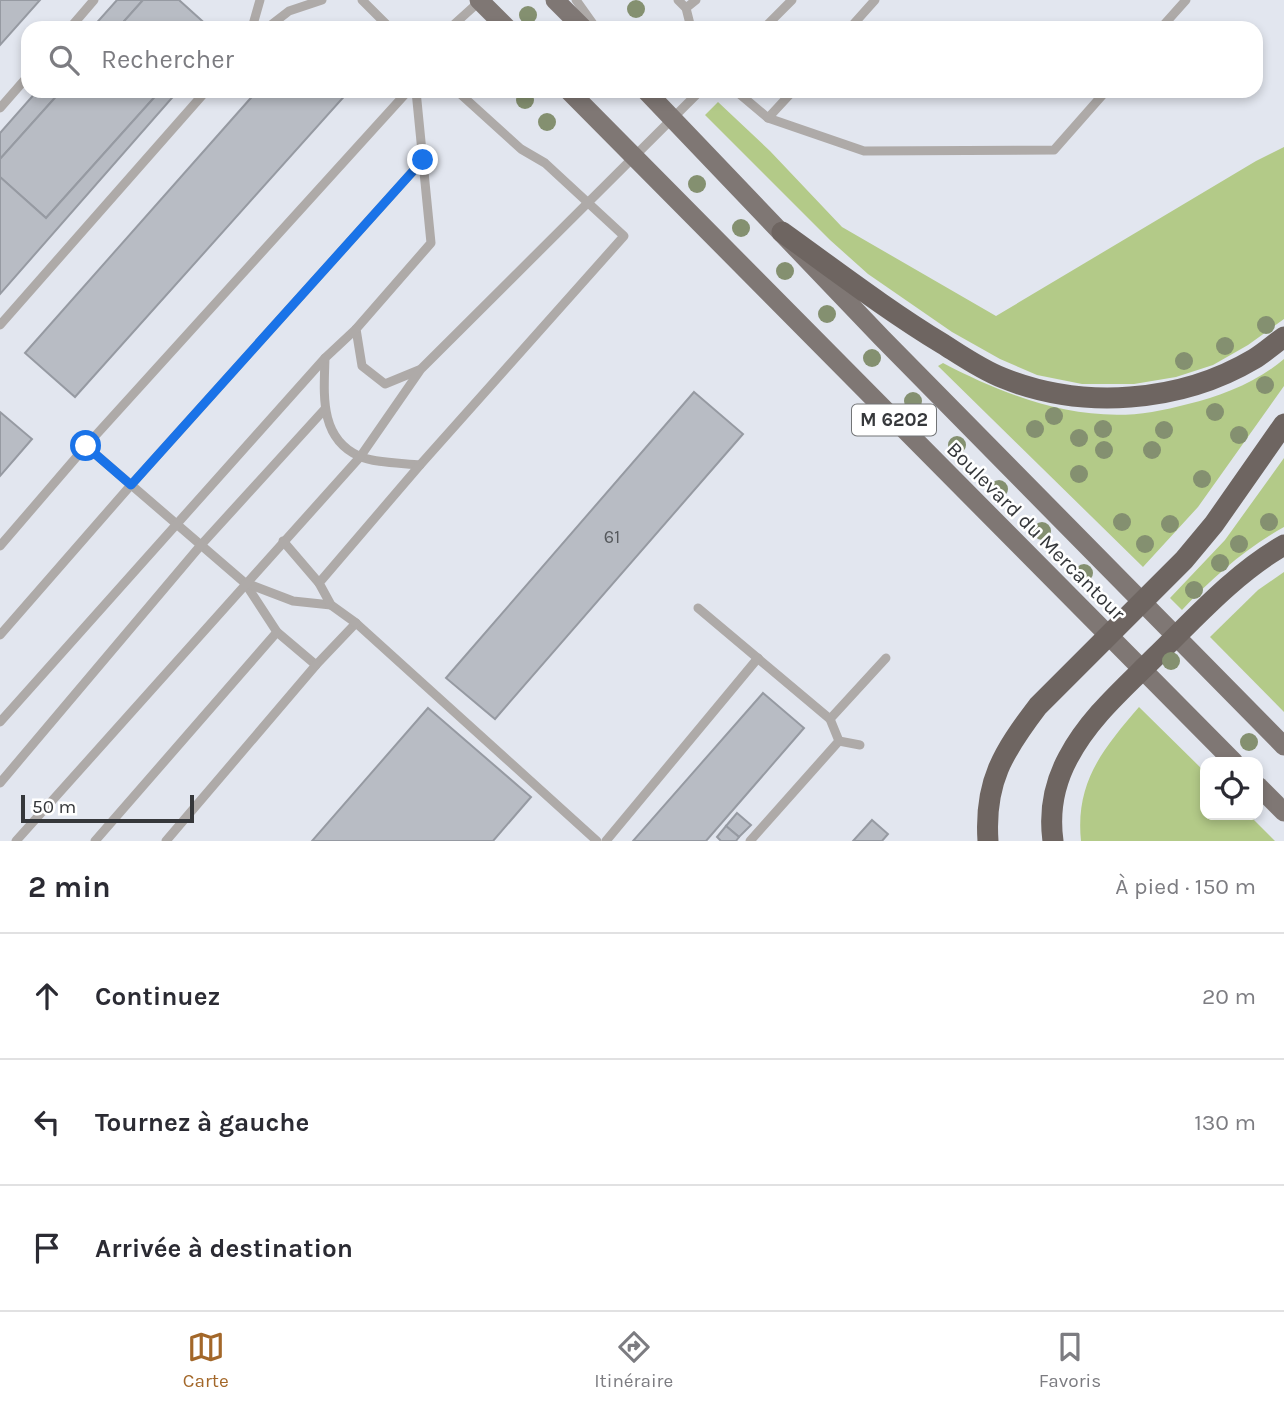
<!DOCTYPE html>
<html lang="fr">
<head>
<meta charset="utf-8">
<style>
  body { margin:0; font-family:Karla,sans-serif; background:#f7f7f7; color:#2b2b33 }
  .controls { position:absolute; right:21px; bottom:21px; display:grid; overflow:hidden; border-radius:14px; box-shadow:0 4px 10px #0003 }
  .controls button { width:63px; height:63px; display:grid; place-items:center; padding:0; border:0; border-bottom:2px solid #e1e1e2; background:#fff; color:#2b2b33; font:35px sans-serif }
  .scale { position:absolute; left:21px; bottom:18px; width:173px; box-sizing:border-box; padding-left:7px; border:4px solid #36383b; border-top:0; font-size:19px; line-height:24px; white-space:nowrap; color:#36383b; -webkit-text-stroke:5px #fff; paint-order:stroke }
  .stop { position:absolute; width:21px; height:21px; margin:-16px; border:5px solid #1a73e8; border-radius:50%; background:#fff }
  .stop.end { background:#1a73e8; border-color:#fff; box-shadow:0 2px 7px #0008 }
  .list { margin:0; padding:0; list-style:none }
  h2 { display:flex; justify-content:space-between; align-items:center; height:91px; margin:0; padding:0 28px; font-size:30px }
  h2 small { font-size:23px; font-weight:400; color:#7c7c81 }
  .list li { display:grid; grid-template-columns:46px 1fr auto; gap:21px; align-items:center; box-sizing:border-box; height:126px; padding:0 28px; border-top:2px solid #e1e1e2 }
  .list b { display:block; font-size:26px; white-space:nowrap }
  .list em { font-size:23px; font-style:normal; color:#7c7c81 }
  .icon { flex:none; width:38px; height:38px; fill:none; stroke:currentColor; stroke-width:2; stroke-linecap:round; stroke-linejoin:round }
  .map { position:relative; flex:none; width:1284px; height:841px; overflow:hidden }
  .search { position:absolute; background:#fff; box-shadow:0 4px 10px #0003; left:21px; right:21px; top:21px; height:77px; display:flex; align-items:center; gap:18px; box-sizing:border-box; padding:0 24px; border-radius:21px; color:#7c7c81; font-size:26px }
  .sheet { height:469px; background:#fff }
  nav { display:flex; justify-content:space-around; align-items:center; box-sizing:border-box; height:98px; border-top:2px solid #e1e1e2; background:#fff; font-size:19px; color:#7c7c81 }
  nav a { display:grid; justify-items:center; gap:4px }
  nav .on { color:#a36729 }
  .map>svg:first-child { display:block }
  .green { fill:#b3ca88 }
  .building { fill:#b8bcc4; stroke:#969aa2; stroke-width:2 }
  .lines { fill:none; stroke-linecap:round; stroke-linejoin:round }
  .service { stroke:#aeaaa8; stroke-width:9 }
  .primary { stroke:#7f7774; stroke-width:19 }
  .motorway { stroke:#6e6561; stroke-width:21 }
  .tree { fill:#849070 }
  .route { stroke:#1a73e8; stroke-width:9 }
  .labels { text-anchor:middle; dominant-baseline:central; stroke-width:5; stroke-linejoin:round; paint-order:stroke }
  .number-label { font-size:18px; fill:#56595d }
  .shield { fill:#fff; stroke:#727476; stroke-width:2 }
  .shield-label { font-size:19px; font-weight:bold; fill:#36383b }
  .street-label { font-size:21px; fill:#36383b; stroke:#fff }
</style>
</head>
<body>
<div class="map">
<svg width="1284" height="841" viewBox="0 0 1284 841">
  <rect width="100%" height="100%" fill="#e2e6ef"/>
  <!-- green -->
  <g class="green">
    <path d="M718 102 770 151 842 227 996 316 1256 161 1284 147V319L1248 345 1213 365 1176 377 1134 384H1082L1037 375 1000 359 952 332 868 274 830 240 705 115Z"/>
    <path d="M1284 359V386L1198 507 1143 567 938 366 943 363C1006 396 1079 424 1152 412 1164 410 1176 407 1188 404 1222 396 1257 382 1284 359Z"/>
    <path d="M1284 458V527C1245 549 1213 577 1182 610L1170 598 1225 540Z"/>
    <path d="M1284 572V712L1210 637 1258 590Z"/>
    <path d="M1139 707 1205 772V815H1249L1275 841H1081C1075 782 1103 749 1139 707Z"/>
  </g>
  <!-- building -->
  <g class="building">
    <path d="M0 0H40L0 45Z"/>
    <path d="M117 0H143L118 28H92Z"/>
    <path d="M143 0H179L210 28H118Z"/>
    <path d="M37 91H61L0 159V133Z"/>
    <path d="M61 91H160L46 218 0 177V159Z"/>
    <path d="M160 91H178L0 294V177L46 218Z"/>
    <path d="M257 91H349L75 397 25 353Z"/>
    <path d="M694 392 743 434 495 719 446 678Z"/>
    <path d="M0 412 32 439 0 476Z"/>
    <path d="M763 693 804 728 706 841H633Z"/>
    <path d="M428 708 531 797 493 841H312Z"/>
    <path d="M737 813 751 825 739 837 726 826Z"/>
    <path d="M872 820 888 834 882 841H853Z"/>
    <path d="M726 826 739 837 736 841H721L717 837Z"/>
  </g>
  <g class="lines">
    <!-- service -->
    <g class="service">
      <path d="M362 0 390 28"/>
      <path d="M576 0 596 28"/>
      <path d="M678 0 686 8 691 28"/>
      <path d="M686 8 696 0"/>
      <path d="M70 28 94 0"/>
      <path d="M252 28 260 0"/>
      <path d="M267 28 289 11 322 0"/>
      <path d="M450 28 480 1"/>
      <path d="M764 28 792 0"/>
      <path d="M850 28 875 0"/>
      <path d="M1161 28 1186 0"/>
      <path d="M416 91 431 243 356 329 362 366 385 384 419 370"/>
      <path d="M736 91 768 118 864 151 1054 150 1106 91"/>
      <path d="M0 108 28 76"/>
      <path d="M768 118 793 91"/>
      <path d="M0 325 206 91"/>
      <path d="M356 329 325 358C324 394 319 438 359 456 373 463 403 463 420 465"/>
      <path d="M86 446 245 583 277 632 316 665 356 623 597 841"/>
      <path d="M283 541 319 583"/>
      <path d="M0 546 86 446 408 91"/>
      <path d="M246 583 293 601 331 605"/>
      <path d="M698 608 830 719 839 741 750 841"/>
      <path d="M356 623 331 605 319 583 420 465 624 236 545 163 521 149 457 91"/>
      <path d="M0 635 131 485 423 160"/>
      <path d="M830 719 886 658"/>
      <path d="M0 722 325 358"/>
      <path d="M839 741 860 745"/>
      <path d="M0 783 201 545 324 410"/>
      <path d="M16 841 360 457 421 369 700 91"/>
      <path d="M95 841 277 632"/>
      <path d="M166 841 316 665"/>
      <path d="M606 841 758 658"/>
    </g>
    <!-- primary -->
    <g class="primary">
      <path d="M479 0 507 28"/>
      <path d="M555 0 583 28"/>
      <path d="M569 91 1234 762"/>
      <path d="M646 91 882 338 1284 746"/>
      <path d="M1258 786 1284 812"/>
    </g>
    <!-- motorway -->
    <g class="motorway">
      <path d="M782 232C835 270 887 310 943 344 962 356 982 370 1003 378 1082 410 1180 403 1254 359 1264 353 1274 344 1284 337"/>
      <path d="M988 841C984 782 1003 752 1038 706L1184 560 1214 524 1284 424"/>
      <path d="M1053 841C1049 812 1054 784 1068 758 1089 718 1123 689 1155 657 1195 618 1235 573 1284 545"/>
    </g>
  </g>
  <!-- trees -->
  <g class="tree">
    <circle cx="636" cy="9" r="9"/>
    <circle cx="528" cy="15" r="9"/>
    <circle cx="525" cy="100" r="9"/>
    <circle cx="547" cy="122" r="9"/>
    <circle cx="697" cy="184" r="9"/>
    <circle cx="741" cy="228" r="9"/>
    <circle cx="785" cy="271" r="9"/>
    <circle cx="827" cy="314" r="9"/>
    <circle cx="1266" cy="325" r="9"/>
    <circle cx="1225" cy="346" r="9"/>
    <circle cx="872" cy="358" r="9"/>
    <circle cx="1184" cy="361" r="9"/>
    <circle cx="1265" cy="385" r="9"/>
    <circle cx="913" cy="401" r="9"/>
    <circle cx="1215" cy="412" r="9"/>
    <circle cx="1054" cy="416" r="9"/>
    <circle cx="1035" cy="429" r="9"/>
    <circle cx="1103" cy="429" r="9"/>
    <circle cx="1164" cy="430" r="9"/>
    <circle cx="1239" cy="435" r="9"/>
    <circle cx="1079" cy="438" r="9"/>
    <circle cx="957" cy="445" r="9"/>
    <circle cx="1104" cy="450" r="9"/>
    <circle cx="1152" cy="450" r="9"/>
    <circle cx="1079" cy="474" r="9"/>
    <circle cx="1202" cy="479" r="9"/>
    <circle cx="999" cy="489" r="9"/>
    <circle cx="1122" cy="522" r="9"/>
    <circle cx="1269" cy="522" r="9"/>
    <circle cx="1170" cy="524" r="9"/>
    <circle cx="1042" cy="531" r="9"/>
    <circle cx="1145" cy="544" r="9"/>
    <circle cx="1239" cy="544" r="9"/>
    <circle cx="1220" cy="563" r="9"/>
    <circle cx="1084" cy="573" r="9"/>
    <circle cx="1194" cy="590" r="9"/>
    <circle cx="1171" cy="661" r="9"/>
    <circle cx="1249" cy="742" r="9"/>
  </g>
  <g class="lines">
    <!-- route -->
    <path class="route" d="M86 446 131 485 423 160"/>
  </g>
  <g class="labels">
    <!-- number labels -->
    <g class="number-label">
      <text x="612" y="537">61</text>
    </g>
    <!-- shield labels -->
    <rect class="shield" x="852" y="404.5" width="84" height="31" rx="5"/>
    <g class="shield-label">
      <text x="894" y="420">M 6202</text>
    </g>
    <!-- street labels -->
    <g class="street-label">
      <text transform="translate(1036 531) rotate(45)">Boulevard du Mercantour</text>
    </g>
  </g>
</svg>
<div class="controls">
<button><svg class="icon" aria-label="locate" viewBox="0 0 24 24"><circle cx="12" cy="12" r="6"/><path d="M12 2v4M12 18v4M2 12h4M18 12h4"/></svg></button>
</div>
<div class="scale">50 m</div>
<div class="stop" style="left:86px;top:446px"></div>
<div class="stop end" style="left:423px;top:160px"></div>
<div class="search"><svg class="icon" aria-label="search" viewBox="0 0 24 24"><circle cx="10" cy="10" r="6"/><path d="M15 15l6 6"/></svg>Rechercher</div>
</div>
<section class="sheet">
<h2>2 min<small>À pied · 150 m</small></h2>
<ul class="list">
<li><svg class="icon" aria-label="ahead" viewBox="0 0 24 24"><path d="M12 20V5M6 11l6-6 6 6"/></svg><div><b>Continuez</b></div><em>20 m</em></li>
<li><svg class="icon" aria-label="left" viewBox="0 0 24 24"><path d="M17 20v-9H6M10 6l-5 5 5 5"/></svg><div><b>Tournez à gauche</b></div><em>130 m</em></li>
<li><svg class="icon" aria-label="arrive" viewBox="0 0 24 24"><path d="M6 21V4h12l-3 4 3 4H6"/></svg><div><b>Arrivée à destination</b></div></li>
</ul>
</section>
<nav>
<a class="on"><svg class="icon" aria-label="map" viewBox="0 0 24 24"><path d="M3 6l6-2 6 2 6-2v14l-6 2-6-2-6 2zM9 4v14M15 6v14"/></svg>Carte</a>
<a><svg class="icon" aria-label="directions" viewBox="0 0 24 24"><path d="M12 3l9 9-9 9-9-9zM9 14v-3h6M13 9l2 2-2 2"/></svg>Itinéraire</a>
<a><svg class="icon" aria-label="saved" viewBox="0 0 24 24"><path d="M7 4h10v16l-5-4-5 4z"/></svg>Favoris</a>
</nav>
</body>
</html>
